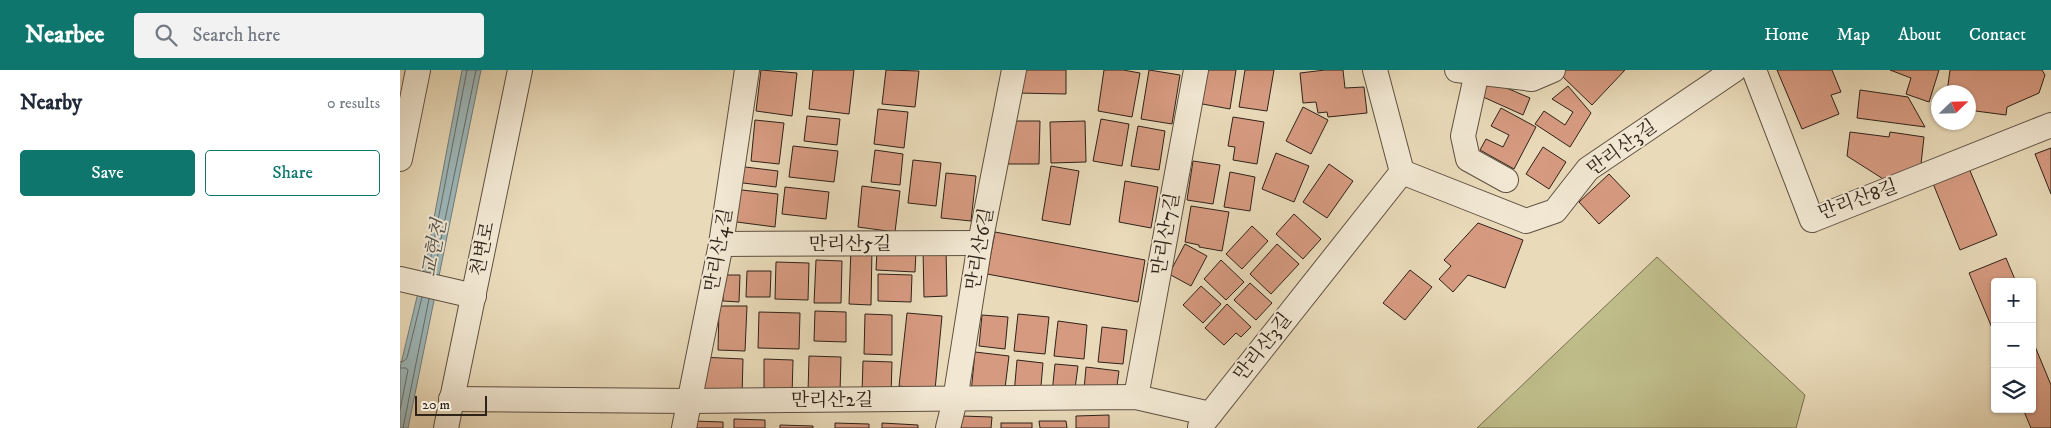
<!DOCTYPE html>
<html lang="en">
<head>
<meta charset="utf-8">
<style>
  body { margin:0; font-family:"IM FELL DW Pica","Noto Serif KR",serif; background:#f2f2f3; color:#1f2937 }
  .controls { position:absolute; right:15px; bottom:15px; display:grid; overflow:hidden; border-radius:5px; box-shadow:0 1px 4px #0004 }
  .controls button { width:45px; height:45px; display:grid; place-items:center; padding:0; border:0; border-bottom:1px solid #e0e1e3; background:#fff; color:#1f2937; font:25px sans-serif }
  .compass { position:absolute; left:1531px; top:15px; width:45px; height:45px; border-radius:50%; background:#fff; box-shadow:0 1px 4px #0004; rotate:67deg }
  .scale { position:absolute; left:15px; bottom:12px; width:72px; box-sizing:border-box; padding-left:5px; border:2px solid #2f2218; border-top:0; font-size:14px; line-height:18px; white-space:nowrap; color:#2f2218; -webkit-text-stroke:4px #f1e7d2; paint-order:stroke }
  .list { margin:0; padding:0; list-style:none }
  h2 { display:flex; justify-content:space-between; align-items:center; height:65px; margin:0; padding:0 20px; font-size:21px }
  h2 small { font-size:16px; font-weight:400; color:#747a83 }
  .actions { display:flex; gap:10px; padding:15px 20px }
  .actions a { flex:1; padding:11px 0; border:1px solid #0f766e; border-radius:5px; text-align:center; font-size:18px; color:#0f766e }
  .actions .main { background:#0f766e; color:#fff }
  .icon { flex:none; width:28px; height:28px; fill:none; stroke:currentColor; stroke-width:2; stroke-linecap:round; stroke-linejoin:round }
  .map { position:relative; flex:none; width:1651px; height:358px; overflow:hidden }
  header { display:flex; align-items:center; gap:30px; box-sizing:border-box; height:70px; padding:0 25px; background:#0f766e; color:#fff }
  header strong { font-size:24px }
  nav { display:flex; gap:28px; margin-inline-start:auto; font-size:18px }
  .search { width:350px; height:45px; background:#f2f2f3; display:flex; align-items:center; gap:12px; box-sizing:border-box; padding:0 18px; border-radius:5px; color:#747a83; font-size:19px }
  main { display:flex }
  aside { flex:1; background:#fff }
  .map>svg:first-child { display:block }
  .green { fill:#bfbd8a; stroke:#777051 }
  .water { fill:#9db8bb; stroke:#717c7a }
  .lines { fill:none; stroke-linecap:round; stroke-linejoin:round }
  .shore { stroke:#666d6a; stroke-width:1 }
  .building { fill:#d69a80; stroke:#2f2218 }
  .minor-casing { stroke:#5e5040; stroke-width:26 }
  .minor { stroke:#f1e7d2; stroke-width:24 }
  .labels { text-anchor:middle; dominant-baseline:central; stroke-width:4; stroke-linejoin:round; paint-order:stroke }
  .street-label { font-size:19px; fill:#2f2218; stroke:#f1e7d2 }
  .water-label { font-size:20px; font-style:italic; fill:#504f49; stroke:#f1e7d2 }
</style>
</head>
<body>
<header>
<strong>Nearbee</strong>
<div class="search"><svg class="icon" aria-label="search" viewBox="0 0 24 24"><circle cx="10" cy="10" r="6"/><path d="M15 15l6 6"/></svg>Search here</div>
<nav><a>Home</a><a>Map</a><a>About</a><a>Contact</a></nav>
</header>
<main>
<aside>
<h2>Nearby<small>0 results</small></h2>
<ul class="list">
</ul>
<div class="actions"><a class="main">Save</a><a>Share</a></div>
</aside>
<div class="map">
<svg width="1651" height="358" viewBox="0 0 1651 358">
  <rect width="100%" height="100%" fill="#e9dab9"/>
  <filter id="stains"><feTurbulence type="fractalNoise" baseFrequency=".004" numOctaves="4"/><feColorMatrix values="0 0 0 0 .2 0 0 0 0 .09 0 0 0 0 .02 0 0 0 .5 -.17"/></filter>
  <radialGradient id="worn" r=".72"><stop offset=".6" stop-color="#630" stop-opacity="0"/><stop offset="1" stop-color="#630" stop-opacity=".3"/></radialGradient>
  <!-- green -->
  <path class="green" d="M1257 187 1405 325 1396 358H1077Z"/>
  <!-- water -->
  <path class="water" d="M62 0H81L8 358H0V298L27 185Z"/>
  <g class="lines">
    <!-- shore -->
    <g class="shore">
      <path d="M28 202 67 0"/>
      <path d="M34 203 76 0"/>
      <path d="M0 292 4 291 7 288 22 227"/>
      <path d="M0 298H6L8 300 0 340"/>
      <path d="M3 358 29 229"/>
    </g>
  </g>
  <!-- building -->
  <g class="building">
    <path d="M361 0 397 3 392 46 356 41Z"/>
    <path d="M413 0H454L449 44 409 39Z"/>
    <path d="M486 0 519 1 515 37 482 34Z"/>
    <path d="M624 0H666V24L617 23Z"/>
    <path d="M704 0H723L740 3 732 47 698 41Z"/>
    <path d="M749 0 780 5 772 54 741 49Z"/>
    <path d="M805 0H836L830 39 797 33Z"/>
    <path d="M845 0H874L867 41 839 37Z"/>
    <path d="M925 0H943L945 18 964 17 967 43 928 47 927 42 918 43 916 32 903 33 900 3Z"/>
    <path d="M1165 0H1225L1192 35 1161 5Z"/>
    <path d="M1377 0H1432L1441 22 1431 25 1439 44 1402 59Z"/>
    <path d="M1490 0H1539L1529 32 1506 24 1511 8Z"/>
    <path d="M1550 0H1642L1645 5 1639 23 1607 37 1606 45 1568 40V22H1547Z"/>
    <path d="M1088 10 1130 28 1123 45 1081 26Z"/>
    <path d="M1168 16 1191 43 1170 77 1135 54 1144 41 1165 55 1173 42 1152 29Z"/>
    <path d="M1460 20 1508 27 1525 57 1457 48Z"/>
    <path d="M903 37 928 50 911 84 886 71Z"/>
    <path d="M1101 38 1136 57 1114 99 1080 80 1086 69 1103 77 1109 65 1091 56Z"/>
    <path d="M478 39 508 42 504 78 474 74Z"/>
    <path d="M407 46 440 49 437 75 404 71Z"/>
    <path d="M833 47 864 52 857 94 833 90 835 77 828 76Z"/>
    <path d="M701 49 729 54 722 96 693 91Z"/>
    <path d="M355 50 384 53 379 94 351 91Z"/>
    <path d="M612 51H640L639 94H605Z"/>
    <path d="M685 51 686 92 651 93 650 52Z"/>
    <path d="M738 56 765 61 759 100 731 96Z"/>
    <path d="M1450 62 1489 67 1490 62 1524 67 1521 94 1488 112 1447 86Z"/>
    <path d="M393 76 438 81 434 112 389 107Z"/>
    <path d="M1143 77 1166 92 1149 119 1126 104Z"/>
    <path d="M1651 78V124L1635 84Z"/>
    <path d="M475 80 503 84 500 115 471 112Z"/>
    <path d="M876 83 909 96 894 132 862 119Z"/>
    <path d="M513 90 541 93 536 136 508 133Z"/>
    <path d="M793 91 820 95 813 134 787 130Z"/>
    <path d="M929 94 953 111 927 148 903 132Z"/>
    <path d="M337 96 378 101 376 117 335 112Z"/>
    <path d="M651 96 679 101 670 155 642 150Z"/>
    <path d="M1568 96 1597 165 1560 180 1532 111Z"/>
    <path d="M830 102 855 107 850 141 824 137Z"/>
    <path d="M546 103 576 106 571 151 541 148Z"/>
    <path d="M1209 104 1230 126 1199 154 1179 132Z"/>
    <path d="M725 111 758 117 751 158 719 152Z"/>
    <path d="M462 116 500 121 495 162 458 157Z"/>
    <path d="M385 117 429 122 426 149 382 144Z"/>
    <path d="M333 119 378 124 375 157 329 151Z"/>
    <path d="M791 136 829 142 822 181 799 177V175L785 172Z"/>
    <path d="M894 144 921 169 903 189 876 164Z"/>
    <path d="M1078 153 1123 170 1105 218 1068 205 1053 222 1039 209 1051 196 1044 190Z"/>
    <path d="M852 156 868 171 842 199 826 184Z"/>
    <path d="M595 162 745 190 738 232 587 204Z"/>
    <path d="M785 174 807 186 791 216 769 204Z"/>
    <path d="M877 174 899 194 871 224 850 204Z"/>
    <path d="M451 178H472L471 235 449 234Z"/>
    <path d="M523 179H546L547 226 524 227Z"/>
    <path d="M477 180 516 181 515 202 476 200Z"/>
    <path d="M1606 188 1616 212H1595V265L1569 203Z"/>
    <path d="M416 190 442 191 441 233H414Z"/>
    <path d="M821 190 844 212 826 230 804 209Z"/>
    <path d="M376 192 409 193 408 230 375 229Z"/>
    <path d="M1010 200 1032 217 1005 250 983 233Z"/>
    <path d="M347 201H371L370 227H346Z"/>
    <path d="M478 204 512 205 511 232 478 231Z"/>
    <path d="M323 205H340L339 232 323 231Z"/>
    <path d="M850 213 872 233 856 250 834 230Z"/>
    <path d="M801 216 821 234 803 253 783 235Z"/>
    <path d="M827 234 851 257 841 267 836 263 824 275 805 258Z"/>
    <path d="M319 236H347L345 281 318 280Z"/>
    <path d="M415 241 446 242V272L414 271Z"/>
    <path d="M359 242 400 243 399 279 358 278Z"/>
    <path d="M507 243 542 246 535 320 499 316Z"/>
    <path d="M465 244 492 245V285L464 284Z"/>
    <path d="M618 244 649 247 645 284 614 281Z"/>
    <path d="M582 245 608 247 605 279 579 276Z"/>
    <path d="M658 251 687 255 684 289 654 286Z"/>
    <path d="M702 257 727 260 723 294 698 292Z"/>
    <path d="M1632 274H1634L1651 315V358H1631L1623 339H1632Z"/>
    <path d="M575 282 609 286 604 326 571 323Z"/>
    <path d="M409 286 441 287 440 323H408Z"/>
    <path d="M300 287 343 289 342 326 299 325Z"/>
    <path d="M364 289 393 290 392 326 364 325Z"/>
    <path d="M617 290 643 293 640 327 614 324Z"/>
    <path d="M463 291 492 292 491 325 462 324Z"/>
    <path d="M655 294 678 296 674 326 652 323Z"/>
    <path d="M686 297 719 301 716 323 684 320Z"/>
    <path d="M709 345V358H676V346Z"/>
    <path d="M561 346 592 347 591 358H561Z"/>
    <path d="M334 349 365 350V358H334Z"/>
    <path d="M293 351 323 352V358H293Z"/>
    <path d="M639 351H666L667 358H640Z"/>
    <path d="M435 353 469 354V358H435Z"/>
    <path d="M482 353 518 355V358H482Z"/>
    <rect x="601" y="353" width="31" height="5"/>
    <path d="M380 355 413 356V358H380Z"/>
  </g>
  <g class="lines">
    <defs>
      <g id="minor">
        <path d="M1057 0 1132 9 1153 0"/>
        <path d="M1354 0 1412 150 1651 55"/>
        <path d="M1077 2 1063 66 1068 89 1106 110"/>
        <path d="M0 89 18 0"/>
        <path d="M1002 102 1126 151 1155 141 1188 99 1334 0"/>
        <path d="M321 174 580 173"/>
        <path d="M0 209 74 226"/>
        <path d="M736 327 796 0"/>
        <path d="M51 329 289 331 736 327 810 344"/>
        <path d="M800 357 1002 102 975 0"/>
        <path d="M46 358 120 0"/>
        <path d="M284 358 321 174 347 0"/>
        <path d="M548 358 555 330 580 173 614 0"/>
      </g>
    </defs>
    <!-- minor casing -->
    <use href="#minor" class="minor-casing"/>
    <!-- minor -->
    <use href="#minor" class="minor"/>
  </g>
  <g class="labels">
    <!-- street labels -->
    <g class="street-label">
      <text transform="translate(1222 78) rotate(-36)">만리산3길</text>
      <text transform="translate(1458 130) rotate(-20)">만리산8길</text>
      <text transform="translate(766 164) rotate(-80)">만리산7길</text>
      <text x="450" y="174">만리산5길</text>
      <text transform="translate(83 179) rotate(-78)">천변로</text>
      <text transform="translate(580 179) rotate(-80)">만리산6길</text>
      <text transform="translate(319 180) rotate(-80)">만리산4길</text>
      <text transform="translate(863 277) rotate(-52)">만리산3길</text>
      <text x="432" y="330">만리산2길</text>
    </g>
    <!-- water labels -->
    <g class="water-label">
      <text transform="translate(35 178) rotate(-79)">교현천</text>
    </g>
  </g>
  <rect width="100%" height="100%" filter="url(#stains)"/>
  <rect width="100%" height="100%" fill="url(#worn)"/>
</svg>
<div class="controls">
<button>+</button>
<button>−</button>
<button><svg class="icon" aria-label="layers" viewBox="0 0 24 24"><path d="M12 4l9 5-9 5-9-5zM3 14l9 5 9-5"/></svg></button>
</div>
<svg class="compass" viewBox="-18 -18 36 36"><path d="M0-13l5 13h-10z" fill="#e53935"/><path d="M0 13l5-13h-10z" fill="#747a83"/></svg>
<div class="scale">20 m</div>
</div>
</main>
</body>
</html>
